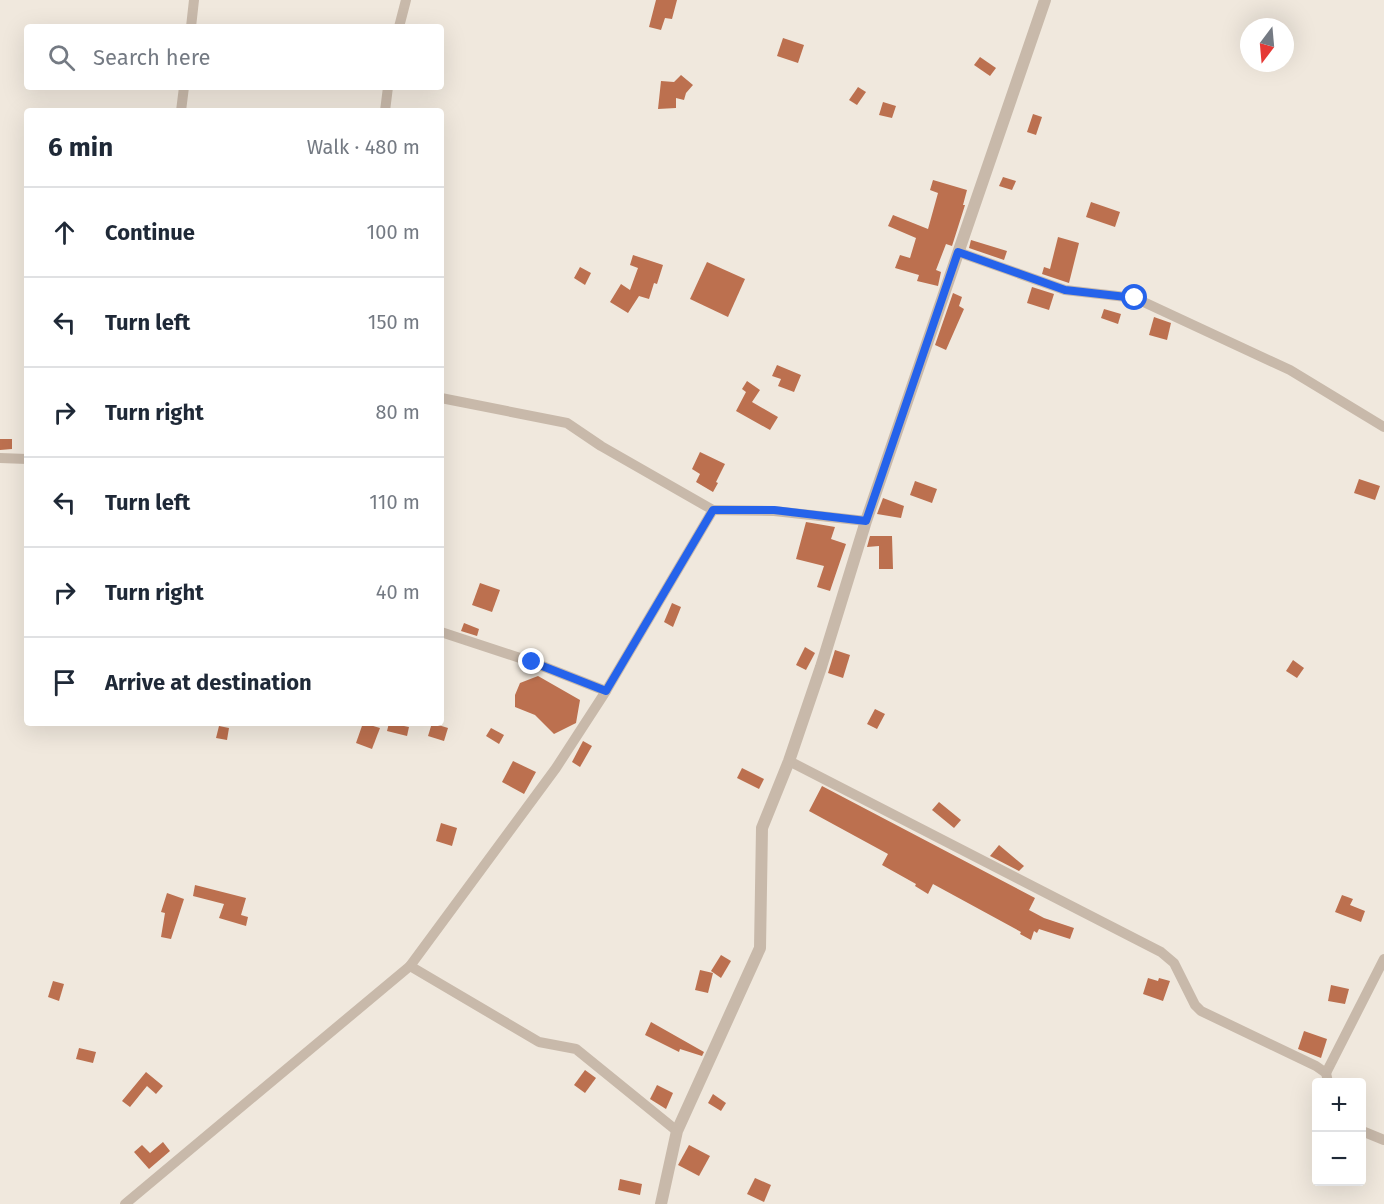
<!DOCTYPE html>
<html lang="en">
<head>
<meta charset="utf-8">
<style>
  body { margin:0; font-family:"Fira Sans",sans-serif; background:#f6f6f7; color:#1f2937 }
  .controls { position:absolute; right:18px; bottom:18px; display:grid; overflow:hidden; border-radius:6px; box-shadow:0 6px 24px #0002 }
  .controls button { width:54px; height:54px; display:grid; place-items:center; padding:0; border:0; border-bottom:2px solid #e0e1e3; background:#fff; color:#1f2937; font:30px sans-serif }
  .compass { position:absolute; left:1240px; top:18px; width:54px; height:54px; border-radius:50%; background:#fff; box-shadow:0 6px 24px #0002; rotate:196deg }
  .stop { position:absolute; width:18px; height:18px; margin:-14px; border:4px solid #2563eb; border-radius:50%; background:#fff }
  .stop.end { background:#2563eb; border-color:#fff; box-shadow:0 2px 6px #0008 }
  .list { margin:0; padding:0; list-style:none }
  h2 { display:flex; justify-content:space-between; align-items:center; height:78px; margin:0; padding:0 24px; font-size:26px }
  h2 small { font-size:20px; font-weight:400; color:#747a83 }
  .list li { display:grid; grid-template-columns:39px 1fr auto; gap:18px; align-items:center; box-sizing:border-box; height:90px; padding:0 24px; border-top:2px solid #e0e1e3 }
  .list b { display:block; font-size:22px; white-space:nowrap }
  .list em { font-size:20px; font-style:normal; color:#747a83 }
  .icon { flex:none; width:33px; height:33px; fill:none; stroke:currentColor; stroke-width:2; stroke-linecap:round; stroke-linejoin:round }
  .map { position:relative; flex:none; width:1384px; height:1204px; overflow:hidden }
  .search { position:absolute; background:#fff; box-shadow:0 6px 24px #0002; left:24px; top:24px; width:420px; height:66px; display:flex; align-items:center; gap:15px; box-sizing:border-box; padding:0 21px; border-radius:6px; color:#747a83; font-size:22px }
  .panel { position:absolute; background:#fff; box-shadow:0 6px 24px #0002; left:24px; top:108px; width:420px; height:618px; border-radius:6px }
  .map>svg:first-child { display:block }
  .building { fill:#bc704f }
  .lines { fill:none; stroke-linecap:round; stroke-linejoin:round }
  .minor { stroke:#c8b9aa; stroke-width:10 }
  .tertiary { stroke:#c8b9aa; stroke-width:12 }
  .route { stroke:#2563eb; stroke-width:8 }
</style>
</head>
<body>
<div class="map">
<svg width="1384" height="1204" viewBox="0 0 1384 1204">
  <rect width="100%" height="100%" fill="#f0e8dd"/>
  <!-- building -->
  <g class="building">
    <path d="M656 0H677L672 19 665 18 661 30 649 27Z"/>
    <path d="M783 38 804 45 798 63 777 56Z"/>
    <path d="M980 57 996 68 990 76 974 65Z"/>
    <path d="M681 75 693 85 686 93 684 100 676 98V108L658 109 661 81 674 82Z"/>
    <path d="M858 87 866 92 857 105 849 100Z"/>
    <path d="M883 102 896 106 892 118 879 115Z"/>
    <path d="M1033 114 1042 117 1036 135 1027 132Z"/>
    <path d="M1003 177 1016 181 1012 190 999 186Z"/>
    <path d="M933 180 967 190 963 205H965L952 246 946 244 936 270 941 272 938 286 917 281 919 275 895 268 900 255 910 258 916 238 888 226 893 215 928 229 938 193 930 190Z"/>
    <path d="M1091 202 1120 212 1115 227 1086 217Z"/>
    <path d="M1058 237 1079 243 1069 283 1042 274 1044 267 1050 269Z"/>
    <path d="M971 240 1007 251 1004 260 969 248Z"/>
    <path d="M633 255 663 265 657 284 654 283 649 299 639 296 628 313 610 302 621 284 630 290 638 268 630 265Z"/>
    <path d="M707 262 745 279 728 317 690 299Z"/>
    <path d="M580 267 591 273 585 285 574 278Z"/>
    <path d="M1032 287 1054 294 1049 310 1027 303Z"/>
    <path d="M953 293 962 297 959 306 964 309 946 350 935 345Z"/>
    <path d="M1104 309 1121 314 1118 324 1101 318Z"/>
    <path d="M1154 317 1171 323 1167 340 1149 335Z"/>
    <path d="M777 365 801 375 794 392 778 386 781 379 772 376Z"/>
    <path d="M747 381 760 390 752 402 778 417 770 430 736 411 746 392 742 389Z"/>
    <path d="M0 439H12V449L0 450Z"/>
    <path d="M700 452 725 464 716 482 718 483 713 492 696 482 700 474 692 469Z"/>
    <path d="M1359 479 1380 486 1375 500 1354 493Z"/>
    <path d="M915 481 937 489 932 503 910 495Z"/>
    <path d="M883 498 904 506 901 518 877 514Z"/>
    <path d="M806 522 835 527 831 539 846 544 830 591 817 587 824 566 796 559Z"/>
    <path d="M870 536H892L893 569H879V546L867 547Z"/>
    <path d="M480 583 500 590 492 612 472 605Z"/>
    <path d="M672 603 681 607 673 627 664 622Z"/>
    <path d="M464 623 479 629 477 636 461 631Z"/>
    <path d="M805 647 815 653 806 670 796 665Z"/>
    <path d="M835 650 850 655 843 678 828 673Z"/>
    <path d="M1293 660 1304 668 1297 678 1286 671Z"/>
    <path d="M538 676 580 700 576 723 554 734 535 715 515 707V695L520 683Z"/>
    <path d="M875 709 885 714 877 729 867 724Z"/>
    <path d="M363 723 380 728 372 749 356 743Z"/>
    <path d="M389 723 409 727 407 736 387 731Z"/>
    <path d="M432 723 448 728 444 741 428 736Z"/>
    <path d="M219 726 229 728 227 740 216 738Z"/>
    <path d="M491 728 504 735 499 744 486 736Z"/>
    <path d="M583 741 592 746 580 767 572 762Z"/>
    <path d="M513 761 536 772 524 794 502 782Z"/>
    <path d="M742 768 764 779 759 789 737 778Z"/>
    <path d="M822 786 1035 898 1029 910 1044 918 1074 928 1070 939 1039 929 1037 933 1034 931 1031 940 1020 934 1021 932 933 884 928 894 915 886 916 884 882 865 888 854 809 811Z"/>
    <path d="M939 802 961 820 954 828 932 810Z"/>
    <path d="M441 823 457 828 452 846 436 841Z"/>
    <path d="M999 845 1024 866 1019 871 990 856Z"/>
    <path d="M195 885 246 898 241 915 248 917 246 926 219 918 224 904 193 896Z"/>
    <path d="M167 893 184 899 171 939 161 937 165 913 161 912Z"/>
    <path d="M1342 895 1353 899 1350 905 1365 911 1361 922 1335 912Z"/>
    <path d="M721 955 731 961 721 978 711 971Z"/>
    <path d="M700 970 713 973 708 993 695 990Z"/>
    <path d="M1148 978 1158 981 1159 978 1170 981 1163 1001 1143 994Z"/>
    <path d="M53 981 64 984 59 1001 48 997Z"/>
    <path d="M1331 985 1349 989 1345 1004 1328 1001Z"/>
    <path d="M651 1022 704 1052 702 1056 680 1049 679 1052 645 1035Z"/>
    <path d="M1304 1031 1327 1039 1321 1058 1298 1049Z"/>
    <path d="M79 1048 96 1052 93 1063 76 1059Z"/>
    <path d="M585 1070 596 1078 585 1093 574 1085Z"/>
    <path d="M146 1072 163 1086 156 1094 147 1086 130 1107 122 1101Z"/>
    <path d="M657 1085 673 1093 666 1109 650 1099Z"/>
    <path d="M713 1094 726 1103 721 1111 708 1103Z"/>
    <path d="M163 1142 170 1151 149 1169 134 1152 142 1145 150 1153Z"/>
    <path d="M689 1145 710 1156 699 1176 678 1165Z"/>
    <path d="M755 1178 771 1185 764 1202 747 1194Z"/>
    <path d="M620 1179 642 1184 640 1195 618 1190Z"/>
  </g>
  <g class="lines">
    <!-- minor -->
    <g class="minor">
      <path d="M191 27 194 0"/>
      <path d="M399 27 406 0"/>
      <path d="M181 111 184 87"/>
      <path d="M385 111 388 87"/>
      <path d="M958 252 1065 290 1135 298 1290 370 1384 427"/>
      <path d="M441 398 567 423 601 446 713 510 606 691 532 662 441 632"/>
      <path d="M0 458 27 459"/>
      <path d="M713 510 774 511 866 521"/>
      <path d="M789 761 1161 952 1174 963 1195 1005 1201 1011 1316 1066 1326 1073 1328 1082"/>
      <path d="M410 966 539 1042 576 1049 677 1131"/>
      <path d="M1326 1073 1384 959"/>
      <path d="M1362 1131 1384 1140"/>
      <path d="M125 1204 410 966 556 768 606 691"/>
    </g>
    <!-- tertiary -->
    <path class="tertiary" d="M661 1204 677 1131 760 948 762 828 789 761 821 667 866 521 1045 0"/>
  </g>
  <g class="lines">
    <!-- route -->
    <path class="route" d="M532 662 606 691 713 510H774L866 521 958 252 1065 290 1135 298"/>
  </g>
</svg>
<div class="controls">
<button>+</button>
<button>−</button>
</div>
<svg class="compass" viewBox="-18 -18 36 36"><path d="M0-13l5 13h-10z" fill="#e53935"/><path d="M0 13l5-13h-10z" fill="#747a83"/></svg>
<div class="stop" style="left:1135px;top:298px"></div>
<div class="stop end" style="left:532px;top:662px"></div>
<div class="search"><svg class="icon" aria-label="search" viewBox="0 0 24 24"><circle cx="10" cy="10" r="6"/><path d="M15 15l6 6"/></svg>Search here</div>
<section class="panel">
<h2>6 min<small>Walk · 480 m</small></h2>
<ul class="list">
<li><svg class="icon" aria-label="ahead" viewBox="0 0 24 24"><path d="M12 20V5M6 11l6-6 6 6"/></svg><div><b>Continue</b></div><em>100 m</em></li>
<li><svg class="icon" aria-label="left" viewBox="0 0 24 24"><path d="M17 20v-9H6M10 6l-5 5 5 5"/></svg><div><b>Turn left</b></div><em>150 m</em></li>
<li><svg class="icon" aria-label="right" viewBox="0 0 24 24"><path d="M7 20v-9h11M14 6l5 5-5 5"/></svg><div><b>Turn right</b></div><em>80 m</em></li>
<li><svg class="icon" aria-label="left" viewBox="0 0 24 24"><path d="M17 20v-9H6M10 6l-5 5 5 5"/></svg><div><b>Turn left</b></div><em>110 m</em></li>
<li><svg class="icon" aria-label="right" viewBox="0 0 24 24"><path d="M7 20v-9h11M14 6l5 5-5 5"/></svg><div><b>Turn right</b></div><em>40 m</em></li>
<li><svg class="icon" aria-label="arrive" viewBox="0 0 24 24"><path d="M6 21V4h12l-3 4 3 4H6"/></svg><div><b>Arrive at destination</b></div></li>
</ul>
</section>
</div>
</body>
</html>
